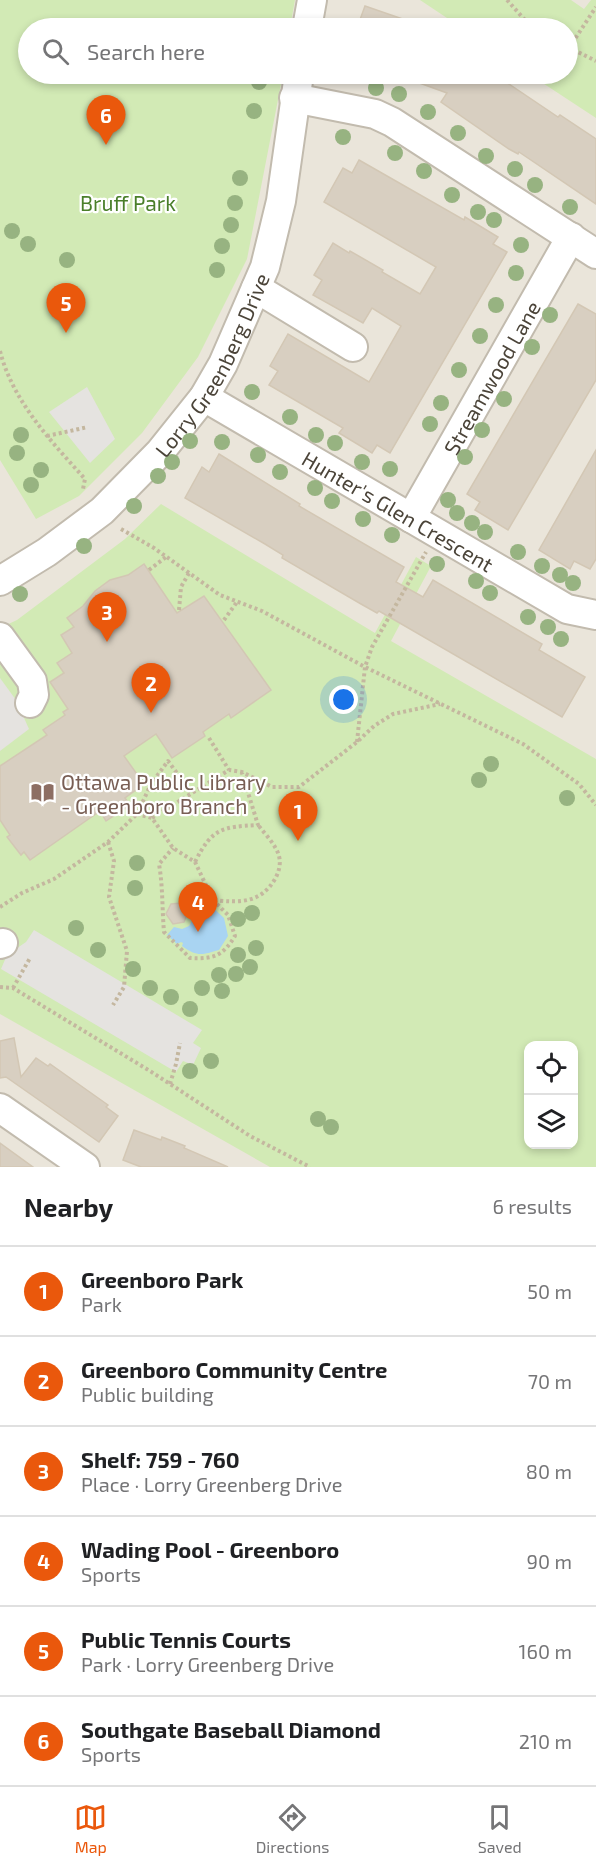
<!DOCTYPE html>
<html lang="en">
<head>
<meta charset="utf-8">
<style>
  body { margin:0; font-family:"Exo 2",sans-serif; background:#f2f2f2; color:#202124 }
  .controls { position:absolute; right:18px; bottom:18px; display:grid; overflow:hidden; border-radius:12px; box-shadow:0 3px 9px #0003 }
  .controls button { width:54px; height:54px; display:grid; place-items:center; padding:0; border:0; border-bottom:2px solid #e0e0e0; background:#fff; color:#202124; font:30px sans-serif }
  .you { position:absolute; left:344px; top:700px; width:21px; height:21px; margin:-15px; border:4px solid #fff; border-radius:50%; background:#1a73e8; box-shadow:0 0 0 9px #1a73e833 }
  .badge { display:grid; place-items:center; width:39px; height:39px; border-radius:50%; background:#ea580c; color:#fff; font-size:20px; font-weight:700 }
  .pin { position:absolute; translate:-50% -50px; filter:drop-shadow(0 2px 3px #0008) }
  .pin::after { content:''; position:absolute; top:32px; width:21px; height:18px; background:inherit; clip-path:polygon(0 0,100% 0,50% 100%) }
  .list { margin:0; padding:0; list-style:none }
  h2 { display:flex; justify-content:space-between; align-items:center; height:78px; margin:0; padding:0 24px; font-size:26px }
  h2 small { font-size:20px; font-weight:400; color:#757577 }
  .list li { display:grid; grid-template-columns:39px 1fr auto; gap:18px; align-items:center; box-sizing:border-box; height:90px; padding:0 24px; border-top:2px solid #e0e0e0 }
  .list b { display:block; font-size:22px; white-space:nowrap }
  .list p { margin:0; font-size:20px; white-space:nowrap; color:#757577 }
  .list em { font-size:20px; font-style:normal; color:#757577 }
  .icon { flex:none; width:33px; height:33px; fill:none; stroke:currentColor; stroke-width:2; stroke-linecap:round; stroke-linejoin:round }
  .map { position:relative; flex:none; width:596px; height:1167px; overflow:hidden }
  .search { position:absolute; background:#fff; box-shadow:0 3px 9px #0003; left:18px; right:18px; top:18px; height:66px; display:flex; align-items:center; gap:15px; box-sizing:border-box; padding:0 21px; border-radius:33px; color:#757577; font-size:22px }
  .sheet { height:618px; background:#fff }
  nav { display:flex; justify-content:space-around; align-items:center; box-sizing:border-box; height:84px; border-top:2px solid #e0e0e0; background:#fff; font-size:16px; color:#757577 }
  nav a { display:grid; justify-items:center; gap:3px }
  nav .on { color:#ea580c }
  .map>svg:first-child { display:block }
  .residential { fill:#eae5da; fill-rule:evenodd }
  .green { fill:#d2eab5; fill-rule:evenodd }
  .parking { fill:#e5e3e0 }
  .water { fill:#a9d4f2 }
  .building { fill:#d8cfc1; stroke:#d3c7b4; stroke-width:1.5 }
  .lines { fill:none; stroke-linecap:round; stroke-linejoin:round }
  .minor-casing { stroke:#c2bbae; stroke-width:32 }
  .path { stroke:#c4b79f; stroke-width:4; stroke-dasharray:3 3; stroke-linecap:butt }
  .minor { stroke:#fff; stroke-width:28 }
  .tree { fill:#97b381 }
  .labels { text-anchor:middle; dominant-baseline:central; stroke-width:4.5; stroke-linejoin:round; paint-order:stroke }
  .park-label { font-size:21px; fill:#4a7f2a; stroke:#fff }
  .street-label { font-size:21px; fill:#4b4439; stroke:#fff }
  .education-label { font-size:21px; fill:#785e54; stroke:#fff; text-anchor:start }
</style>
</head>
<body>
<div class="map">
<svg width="596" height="1167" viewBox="0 0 596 1167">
  <rect width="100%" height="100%" fill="#f6f3ec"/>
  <!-- residential -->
  <path class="residential" d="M0 0H596V1167H0ZM28 28H568V74H28ZM528 1046H574V1144H528Z"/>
  <!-- green -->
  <g class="green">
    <path d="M0 0H295L290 28H28V74H283L247 259 198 357 142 433 79 496 36 519 0 460Z"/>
    <path d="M420 0H571L584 9 591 0H596V118L529 74H568V28H462Z"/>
    <path d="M161 504 375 633 416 557 431 566 391 641 596 759V1167H270L0 1014V628L17 620 125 539ZM528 1046H574V1144H528Z"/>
  </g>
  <!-- parking -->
  <g class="parking">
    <path d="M87 387 115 439 90 463 49 412Z"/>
    <path d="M0 678 16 700 29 729 0 751Z"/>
    <path d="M34 930 202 1030 193 1043 201 1048 193 1065 183 1061 176 1072 1 969 7 955 26 942Z"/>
  </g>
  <!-- water -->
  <path class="water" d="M202 903 208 908 210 905 224 918 228 936 219 950C202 955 197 957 182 946L183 943 181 942 177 944 167 935 174 927 182 929 189 926 195 916 193 910Z"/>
  <!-- building -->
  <g class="building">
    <path d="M365 6 423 26V28H357Z"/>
    <path d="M400 74H494L558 117 560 115 596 139V204L519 152 518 154 509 149 441 102 447 93 400 76Z"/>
    <path d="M359 160 464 220 465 217 498 237 493 244 507 252 390 453 377 445 372 453 339 433 343 428 269 385 278 371 270 366 288 334 369 382 401 326 372 308 363 323 313 295 322 280 314 275 333 243 349 253 350 251 383 270 382 272 420 294 436 267 324 202 343 168 352 173Z"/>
    <path d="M578 304 596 314V380L508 530 475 510 480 502 467 494Z"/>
    <path d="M596 450V559L590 569 574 561 570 569 539 550Z"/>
    <path d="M219 454 300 504 299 506 404 567 396 582 423 597 433 580 542 644 539 650 585 677 562 717 379 611 377 613 361 604 282 558 283 555 265 544 185 498 202 467 209 472Z"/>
    <path d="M144 564 177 613 204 596 271 690 231 718 229 714 203 732 205 736 172 758 156 734 124 756 144 784 125 798 130 805 106 821 100 811 30 860 24 852 21 855 7 837 10 835 0 820V766L47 735 43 730 65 715 63 712 68 709 50 682 64 673 57 663 72 653 61 635 74 627 67 618 83 606 95 591 110 580 128 575Z"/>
    <path d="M181 903 188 912 184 922 173 924 166 914 171 904Z"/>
    <path d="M14 1038 21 1077 36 1058 48 1066 50 1064 108 1105 106 1107 118 1116 99 1142 6 1077 0 1078V1041Z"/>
    <path d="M134 1130 161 1140 162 1137 185 1146 184 1148 228 1167H141L123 1160Z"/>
    <path d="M0 1143 33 1167H0Z"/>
  </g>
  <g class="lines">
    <defs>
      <g id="minor">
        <path d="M307 28 312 0"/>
        <path d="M294 98 375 114 392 122 596 254"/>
        <path d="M256 288 353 347"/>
        <path id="s1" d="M204 397 567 609 596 615"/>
        <path id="s2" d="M411 518 571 237"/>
        <path id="s3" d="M0 581 47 552 102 511 160 452 204 397 223 364 265 267 281 201 299 74"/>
        <path d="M0 637 32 681 34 695 30 703"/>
        <path d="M0 944 3 943"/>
        <path d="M0 1108 85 1167"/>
      </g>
    </defs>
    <!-- minor casing -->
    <use href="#minor" class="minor-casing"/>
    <!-- path -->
    <g class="path">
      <path d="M507 0 524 19 539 28"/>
      <path d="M568 47 596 61"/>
      <path d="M569 48 596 7"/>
      <path d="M0 351C13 402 51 441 85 479L83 489"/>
      <path d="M47 436 88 427"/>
      <path d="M121 529 154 548 220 595 262 611 365 667 523 744 579 784 596 805"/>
      <path d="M149 570 166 557"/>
      <path d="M179 610 181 587 189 573"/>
      <path d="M224 620 237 602"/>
      <path d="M209 738 229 770"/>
      <path d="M357 742 365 667 372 647 426 552"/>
      <path d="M137 814 152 818 173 848 195 862 213 900 228 915 235 936C222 957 213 959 190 958L164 932C162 909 163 887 159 864L173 848"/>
      <path d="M152 818 229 770 242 772 272 787H299L357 742 374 726 393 714 440 704"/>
      <path d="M108 842 114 861 109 897 127 951 124 987 113 1005"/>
      <path d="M195 862C212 828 222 827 258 825L242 773"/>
      <path d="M214 900C240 903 261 903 275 879 279 872 281 864 279 856 276 845 265 834 258 825"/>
      <path d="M0 907 22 893 54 879 108 842 137 814 151 784 168 761 191 792"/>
      <path d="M0 987 13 988 150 1071 250 1136 310 1167"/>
      <path d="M13 988 30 958"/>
      <path d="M170 1084 176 1064 180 1043"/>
    </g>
    <!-- minor -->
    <use href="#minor" class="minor"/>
  </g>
  <!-- trees -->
  <g class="tree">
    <circle cx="259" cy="82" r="8"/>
    <circle cx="376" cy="88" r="8"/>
    <circle cx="399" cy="94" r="8"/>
    <circle cx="254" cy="111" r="8"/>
    <circle cx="428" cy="112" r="8"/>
    <circle cx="458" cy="133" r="8"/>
    <circle cx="343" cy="137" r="8"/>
    <circle cx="395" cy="153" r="8"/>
    <circle cx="486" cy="156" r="8"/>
    <circle cx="515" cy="169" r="8"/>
    <circle cx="424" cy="171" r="8"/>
    <circle cx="240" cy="178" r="8"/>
    <circle cx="535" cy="185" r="8"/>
    <circle cx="452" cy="195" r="8"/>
    <circle cx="235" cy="203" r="8"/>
    <circle cx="570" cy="207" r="8"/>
    <circle cx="478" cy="212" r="8"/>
    <circle cx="494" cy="220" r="8"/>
    <circle cx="231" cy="225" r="8"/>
    <circle cx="12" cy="231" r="8"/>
    <circle cx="28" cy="244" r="8"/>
    <circle cx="521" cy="245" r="8"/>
    <circle cx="222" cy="246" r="8"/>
    <circle cx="67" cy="260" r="8"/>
    <circle cx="217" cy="270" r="8"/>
    <circle cx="516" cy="273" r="8"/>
    <circle cx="496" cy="305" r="8"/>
    <circle cx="550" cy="315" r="8"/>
    <circle cx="480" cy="336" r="8"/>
    <circle cx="532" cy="347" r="8"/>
    <circle cx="459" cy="370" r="8"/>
    <circle cx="252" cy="392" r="8"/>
    <circle cx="504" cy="399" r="8"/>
    <circle cx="441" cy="403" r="8"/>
    <circle cx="290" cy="417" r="8"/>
    <circle cx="430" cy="424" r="8"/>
    <circle cx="482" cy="430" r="8"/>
    <circle cx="21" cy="435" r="8"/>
    <circle cx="316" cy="435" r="8"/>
    <circle cx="190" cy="441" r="8"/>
    <circle cx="222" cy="442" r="8"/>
    <circle cx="335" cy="443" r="8"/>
    <circle cx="17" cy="453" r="8"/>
    <circle cx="258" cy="455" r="8"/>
    <circle cx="465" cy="457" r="8"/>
    <circle cx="172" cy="462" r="8"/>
    <circle cx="362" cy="462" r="8"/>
    <circle cx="390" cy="469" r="8"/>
    <circle cx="41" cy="470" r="8"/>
    <circle cx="280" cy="472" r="8"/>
    <circle cx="158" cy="476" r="8"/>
    <circle cx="31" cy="485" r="8"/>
    <circle cx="315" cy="488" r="8"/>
    <circle cx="448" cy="500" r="8"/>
    <circle cx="332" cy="501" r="8"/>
    <circle cx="134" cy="506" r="8"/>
    <circle cx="457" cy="513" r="8"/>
    <circle cx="363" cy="519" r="8"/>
    <circle cx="472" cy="523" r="8"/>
    <circle cx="485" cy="532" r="8"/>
    <circle cx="392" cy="535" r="8"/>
    <circle cx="84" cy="546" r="8"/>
    <circle cx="518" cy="552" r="8"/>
    <circle cx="437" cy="564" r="8"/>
    <circle cx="542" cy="566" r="8"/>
    <circle cx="560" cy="575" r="8"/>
    <circle cx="476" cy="581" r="8"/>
    <circle cx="573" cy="583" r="8"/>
    <circle cx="490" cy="593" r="8"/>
    <circle cx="20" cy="594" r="8"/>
    <circle cx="528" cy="617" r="8"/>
    <circle cx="548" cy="627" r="8"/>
    <circle cx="561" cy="639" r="8"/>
    <circle cx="491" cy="764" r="8"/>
    <circle cx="479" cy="780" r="8"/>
    <circle cx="567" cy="798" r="8"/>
    <circle cx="137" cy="863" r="8"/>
    <circle cx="135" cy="888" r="8"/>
    <circle cx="252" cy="913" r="8"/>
    <circle cx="238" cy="919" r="8"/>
    <circle cx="76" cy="928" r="8"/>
    <circle cx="256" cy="948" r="8"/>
    <circle cx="98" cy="950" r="8"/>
    <circle cx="238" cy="955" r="8"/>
    <circle cx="250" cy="967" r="8"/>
    <circle cx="133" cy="969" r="8"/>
    <circle cx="236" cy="974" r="8"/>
    <circle cx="219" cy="975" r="8"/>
    <circle cx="150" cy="988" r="8"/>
    <circle cx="202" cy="988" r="8"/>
    <circle cx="222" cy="991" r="8"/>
    <circle cx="171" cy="997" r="8"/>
    <circle cx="190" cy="1009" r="8"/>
    <circle cx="211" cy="1061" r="8"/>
    <circle cx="190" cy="1071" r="8"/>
    <circle cx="318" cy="1119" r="8"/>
    <circle cx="331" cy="1127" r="8"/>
  </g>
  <!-- icons -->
  <defs>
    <symbol id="library-bare" viewBox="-9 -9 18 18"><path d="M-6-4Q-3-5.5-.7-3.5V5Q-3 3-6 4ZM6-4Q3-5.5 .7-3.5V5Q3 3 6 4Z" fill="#8d6e63" stroke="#fff" stroke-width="2.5" paint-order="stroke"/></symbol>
  </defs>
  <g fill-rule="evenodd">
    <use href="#library-bare" x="26" y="776" width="33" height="33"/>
  </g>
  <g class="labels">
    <!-- park labels -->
    <g class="park-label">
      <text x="128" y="202">Bruff Park</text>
    </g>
    <!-- street labels -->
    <g class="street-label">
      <text stroke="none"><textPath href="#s3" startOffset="309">Lorry Greenberg Drive</textPath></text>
      <text stroke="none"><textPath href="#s2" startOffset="162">Streamwood Lane</textPath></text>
      <text stroke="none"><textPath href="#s1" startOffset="225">Hunter's Glen Crescent</textPath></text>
    </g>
    <!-- education labels -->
    <g class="education-label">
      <text x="61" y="781">Ottawa Public Library<tspan x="61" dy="24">- Greenboro Branch</tspan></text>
    </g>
  </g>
</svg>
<div class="controls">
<button><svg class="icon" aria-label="locate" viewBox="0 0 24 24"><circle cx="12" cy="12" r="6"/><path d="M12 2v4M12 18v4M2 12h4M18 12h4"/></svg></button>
<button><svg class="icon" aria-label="layers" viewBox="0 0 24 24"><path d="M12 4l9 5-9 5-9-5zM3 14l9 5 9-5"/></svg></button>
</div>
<div class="you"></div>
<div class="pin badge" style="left:298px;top:841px">1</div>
<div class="pin badge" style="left:151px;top:713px">2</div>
<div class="pin badge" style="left:107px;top:642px">3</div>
<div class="pin badge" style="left:198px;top:932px">4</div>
<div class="pin badge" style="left:66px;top:333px">5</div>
<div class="pin badge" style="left:106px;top:145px">6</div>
<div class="search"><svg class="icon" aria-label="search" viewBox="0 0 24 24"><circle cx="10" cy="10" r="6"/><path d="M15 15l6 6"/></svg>Search here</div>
</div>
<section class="sheet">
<h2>Nearby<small>6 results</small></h2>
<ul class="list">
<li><span class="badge">1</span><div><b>Greenboro Park</b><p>Park</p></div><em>50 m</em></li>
<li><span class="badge">2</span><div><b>Greenboro Community Centre</b><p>Public building</p></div><em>70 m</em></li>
<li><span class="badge">3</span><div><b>Shelf: 759 - 760</b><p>Place · Lorry Greenberg Drive</p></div><em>80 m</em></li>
<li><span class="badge">4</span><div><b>Wading Pool - Greenboro</b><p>Sports</p></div><em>90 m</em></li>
<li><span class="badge">5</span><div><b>Public Tennis Courts</b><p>Park · Lorry Greenberg Drive</p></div><em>160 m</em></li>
<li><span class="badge">6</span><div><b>Southgate Baseball Diamond</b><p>Sports</p></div><em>210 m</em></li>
</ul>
</section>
<nav>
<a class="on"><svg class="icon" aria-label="map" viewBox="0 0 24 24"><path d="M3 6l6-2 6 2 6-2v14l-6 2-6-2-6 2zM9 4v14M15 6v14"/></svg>Map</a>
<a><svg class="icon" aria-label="directions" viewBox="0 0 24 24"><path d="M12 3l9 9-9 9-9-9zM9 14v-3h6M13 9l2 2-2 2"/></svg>Directions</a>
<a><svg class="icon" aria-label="saved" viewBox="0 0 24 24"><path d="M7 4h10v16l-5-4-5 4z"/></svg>Saved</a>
</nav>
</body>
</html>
